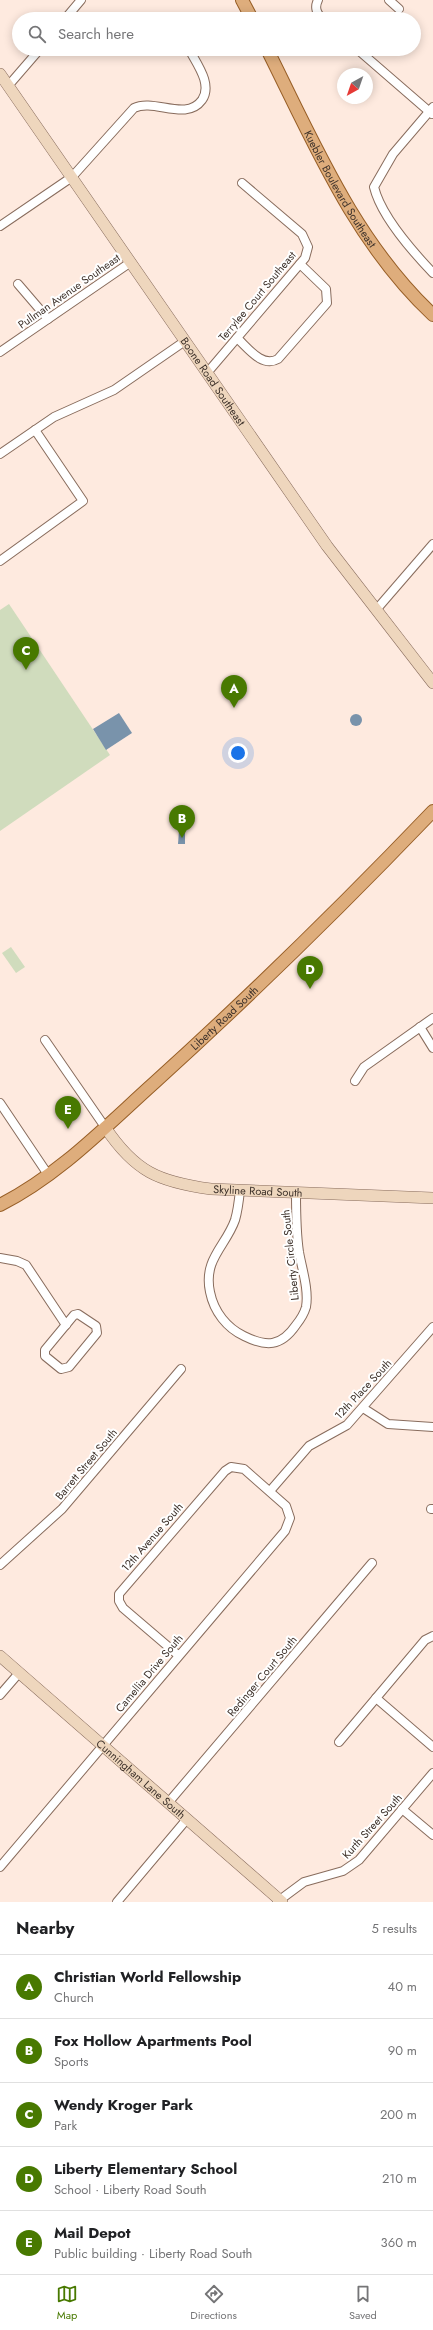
<!DOCTYPE html>
<html lang="en">
<head>
<meta charset="utf-8">
<style>
  body { margin:0; font-family:Jost,sans-serif; background:#f2f2f2; color:#202124 }
  .compass { position:absolute; left:337px; top:68px; width:36px; height:36px; border-radius:50%; background:#fff; box-shadow:0 2px 10px #0003; rotate:220deg }
  .you { position:absolute; left:238px; top:753px; width:14px; height:14px; margin:-10px; border:3px solid #fff; border-radius:50%; background:#1a73e8; box-shadow:0 0 0 6px #1a73e833 }
  .badge { display:grid; place-items:center; width:26px; height:26px; border-radius:50%; background:#487900; color:#fff; font-size:13px; font-weight:700 }
  .pin { position:absolute; translate:-50% -33px; filter:drop-shadow(0 1px 2px #0008) }
  .pin::after { content:''; position:absolute; top:21px; width:14px; height:12px; background:inherit; clip-path:polygon(0 0,100% 0,50% 100%) }
  .list { margin:0; padding:0; list-style:none }
  h2 { display:flex; justify-content:space-between; align-items:center; height:52px; margin:0; padding:0 16px; font-size:17px }
  h2 small { font-size:13px; font-weight:400; color:#757577 }
  .list li { display:grid; grid-template-columns:26px 1fr auto; gap:12px; align-items:center; box-sizing:border-box; height:64px; padding:0 16px; border-top:1px solid #e0e0e0 }
  .list b { display:block; font-size:15px; white-space:nowrap }
  .list p { margin:0; font-size:13px; white-space:nowrap; color:#757577 }
  .list em { font-size:13px; font-style:normal; color:#757577 }
  .icon { flex:none; width:22px; height:22px; fill:none; stroke:currentColor; stroke-width:2; stroke-linecap:round; stroke-linejoin:round }
  .map { position:relative; flex:none; width:433px; height:1902px; overflow:hidden }
  .search { position:absolute; background:#fff; box-shadow:0 2px 10px #0003; left:12px; right:12px; top:12px; height:44px; display:flex; align-items:center; gap:10px; box-sizing:border-box; padding:0 14px; border-radius:22px; color:#757577; font-size:15px }
  .sheet { height:372px; background:#fff }
  nav { display:flex; justify-content:space-around; align-items:center; box-sizing:border-box; height:56px; border-top:1px solid #e0e0e0; background:#fff; font-size:11px; color:#757577 }
  nav a { display:grid; justify-items:center; gap:2px }
  nav .on { color:#487900 }
  .map>svg:first-child { display:block }
  .green { fill:#d0dcbd }
  .water { fill:#7993ab }
  .lines { fill:none; stroke-linecap:round; stroke-linejoin:round }
  .street-casing { stroke:#886c5d; stroke-width:10 }
  .secondary-casing { stroke:#886c5d; stroke-width:12 }
  .primary-casing { stroke:#975e26; stroke-width:14 }
  .street { stroke:#fff; stroke-width:8 }
  .secondary { stroke:#eed6bd; stroke-width:11 }
  .primary { stroke:#dead7c; stroke-width:12 }
  .labels { text-anchor:middle; dominant-baseline:central; stroke-width:4; stroke-linejoin:round; paint-order:stroke }
  .street-label { font-size:11px; fill:#3c3029; stroke:#fff }
</style>
</head>
<body>
<div class="map">
<svg width="433" height="1902" viewBox="0 0 433 1902">
  <rect width="100%" height="100%" fill="#feeadf"/>
  <!-- green -->
  <g class="green">
    <path d="M9 604 110 755 0 831V610Z"/>
    <path d="M11 947 25 967 16 973 2 953Z"/>
  </g>
  <!-- water -->
  <g class="water">
    <path d="M119 713 132 733 106 750 93 729Z"/>
    <circle cx="356" cy="720" r="6"/>
    <path d="M179 831H185V844H178Z"/>
  </g>
  <g class="lines">
    <defs>
      <g id="street">
        <path d="M318 0C314 8 317 13 322 19"/>
        <path d="M389 0 399 9"/>
        <path d="M65 19 81 0"/>
        <path d="M357 49 432 114"/>
        <path d="M8 86 40 49"/>
        <path d="M433 107 393 154 374 187C381 216 412 251 433 273"/>
        <path d="M0 226 72 177 134 108C154 98 186 122 202 100 213 84 196 63 189 49"/>
        <path d="M18 284 48 319"/>
        <path d="M237 338C248 348 262 368 278 359L327 303 326 289 300 264"/>
        <path d="M0 352 131 262"/>
        <path d="M207 373 305 258 308 247 302 234 242 183"/>
        <path d="M0 454 54 417 114 390 185 341"/>
        <path d="M0 561 83 501 35 430"/>
        <path d="M376 610 433 544"/>
        <path d="M420 1027 433 1048"/>
        <path d="M45 1040 105 1127"/>
        <path d="M355 1081 364 1067 433 1018"/>
        <path d="M0 1103 49 1176"/>
        <path d="M240 1190C239 1200 238 1210 235 1220 226 1246 203 1259 210 1292 214 1312 227 1328 244 1336 266 1347 281 1347 296 1325 300 1320 304 1314 306 1307 309 1290 302 1269 299 1252 296 1232 296 1212 296 1192"/>
        <path d="M0 1258 17 1261 26 1265 66 1325"/>
        <path d="M78 1314 96 1326 97 1333 69 1367 61 1369 45 1356V1350L74 1315Z"/>
        <path d="M363 1408 388 1424 433 1427"/>
        <path d="M270 1491 309 1446 347 1425 433 1327"/>
        <path d="M431 1509H433"/>
        <path d="M0 1565 62 1509 181 1369"/>
        <path d="M0 1695 19 1673"/>
        <path d="M376 1698 433 1747"/>
        <path d="M339 1742 425 1640 433 1636"/>
        <path d="M168 1803 372 1563"/>
        <path d="M402 1809 433 1835"/>
        <path d="M0 1867 285 1531 290 1518 286 1506 244 1469 231 1467 225 1471 119 1594V1601L123 1608 178 1655"/>
        <path d="M117 1902 187 1819"/>
        <path d="M277 1902 304 1882 343 1871 359 1860 433 1773"/>
      </g>
      <g id="secondary">
        <path id="s1" d="M0 74 327 546 433 683"/>
        <path id="s2" d="M105 1127C135 1172 159 1182 211 1189L433 1198"/>
        <path id="s3" d="M0 1656 282 1902"/>
      </g>
      <g id="primary">
        <path d="M242 0 252 19"/>
        <path id="s4" d="M267 49C314 143 355 242 433 315"/>
        <path id="s5" d="M0 1205C59 1175 105 1127 154 1083 250 996 343 905 433 811"/>
      </g>
    </defs>
    <!-- street casing -->
    <use href="#street" class="street-casing"/>
    <!-- secondary casing -->
    <use href="#secondary" class="secondary-casing"/>
    <!-- primary casing -->
    <use href="#primary" class="primary-casing"/>
    <!-- street -->
    <use href="#street" class="street"/>
    <!-- secondary -->
    <use href="#secondary" class="secondary"/>
    <!-- primary -->
    <use href="#primary" class="primary"/>
  </g>
  <g class="labels">
    <!-- street labels -->
    <g class="street-label">
      <text stroke="none"><textPath href="#s4" startOffset="158">Kuebler Boulevard Southeast</textPath></text>
      <text transform="translate(69 291) rotate(-35)">Pullman Avenue Southeast</text>
      <text transform="translate(257 296) rotate(-50)">Terrylee Court Southeast</text>
      <text stroke="none"><textPath href="#s1" startOffset="374">Boone Road Southeast</textPath></text>
      <text stroke="none"><textPath href="#s5" startOffset="293">Liberty Road South</textPath></text>
      <text stroke="none"><textPath href="#s2" startOffset="175">Skyline Road South</textPath></text>
      <text transform="translate(290 1255) rotate(-96)">Liberty Circle South</text>
      <text transform="translate(363 1389) rotate(-47)">12th Place South</text>
      <text transform="translate(86 1464) rotate(-50)">Barrett Street South</text>
      <text transform="translate(152 1537) rotate(-49)">12th Avenue South</text>
      <text transform="translate(149 1673) rotate(-50)">Camellia Drive South</text>
      <text transform="translate(262 1676) rotate(-50)">Redinger Court South</text>
      <text stroke="none"><textPath href="#s3" startOffset="187">Cunningham Lane South</textPath></text>
      <text transform="translate(372 1826) rotate(-48)">Kurth Street South</text>
    </g>
  </g>
</svg>
<svg class="compass" viewBox="-18 -18 36 36"><path d="M0-13l5 13h-10z" fill="#e53935"/><path d="M0 13l5-13h-10z" fill="#757577"/></svg>
<div class="you"></div>
<div class="pin badge" style="left:234px;top:708px">A</div>
<div class="pin badge" style="left:182px;top:838px">B</div>
<div class="pin badge" style="left:26px;top:670px">C</div>
<div class="pin badge" style="left:310px;top:989px">D</div>
<div class="pin badge" style="left:68px;top:1129px">E</div>
<div class="search"><svg class="icon" aria-label="search" viewBox="0 0 24 24"><circle cx="10" cy="10" r="6"/><path d="M15 15l6 6"/></svg>Search here</div>
</div>
<section class="sheet">
<h2>Nearby<small>5 results</small></h2>
<ul class="list">
<li><span class="badge">A</span><div><b>Christian World Fellowship</b><p>Church</p></div><em>40 m</em></li>
<li><span class="badge">B</span><div><b>Fox Hollow Apartments Pool</b><p>Sports</p></div><em>90 m</em></li>
<li><span class="badge">C</span><div><b>Wendy Kroger Park</b><p>Park</p></div><em>200 m</em></li>
<li><span class="badge">D</span><div><b>Liberty Elementary School</b><p>School · Liberty Road South</p></div><em>210 m</em></li>
<li><span class="badge">E</span><div><b>Mail Depot</b><p>Public building · Liberty Road South</p></div><em>360 m</em></li>
</ul>
</section>
<nav>
<a class="on"><svg class="icon" aria-label="map" viewBox="0 0 24 24"><path d="M3 6l6-2 6 2 6-2v14l-6 2-6-2-6 2zM9 4v14M15 6v14"/></svg>Map</a>
<a><svg class="icon" aria-label="directions" viewBox="0 0 24 24"><path d="M12 3l9 9-9 9-9-9zM9 14v-3h6M13 9l2 2-2 2"/></svg>Directions</a>
<a><svg class="icon" aria-label="saved" viewBox="0 0 24 24"><path d="M7 4h10v16l-5-4-5 4z"/></svg>Saved</a>
</nav>
</body>
</html>
